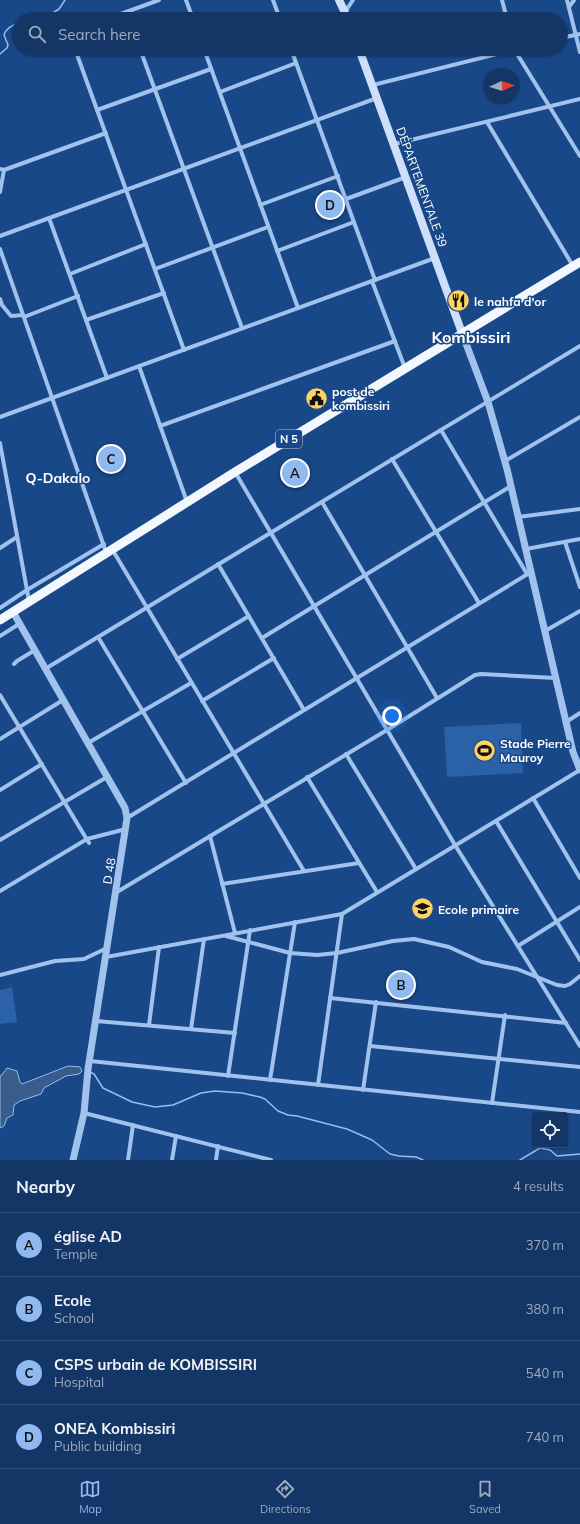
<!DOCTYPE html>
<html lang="en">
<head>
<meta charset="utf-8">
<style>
  body { margin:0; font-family:Mulish,sans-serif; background:#1c3e6c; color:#f1f3f6 }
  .controls { position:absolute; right:12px; bottom:12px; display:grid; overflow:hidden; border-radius:4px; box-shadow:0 1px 3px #0004 }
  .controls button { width:36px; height:36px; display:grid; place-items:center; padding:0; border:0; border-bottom:1px solid #32507a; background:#133666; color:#f1f3f6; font:20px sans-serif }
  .compass { position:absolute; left:484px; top:68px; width:36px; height:36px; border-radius:50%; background:#133666; box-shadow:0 1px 3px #0004; rotate:87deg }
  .you { position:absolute; left:392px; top:716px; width:14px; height:14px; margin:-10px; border:3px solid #fff; border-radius:50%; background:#1a73e8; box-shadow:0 0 0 6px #1a73e833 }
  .badge { display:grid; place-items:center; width:26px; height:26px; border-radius:50%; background:#90b9f0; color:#111; font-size:13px; font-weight:700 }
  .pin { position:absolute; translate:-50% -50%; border:2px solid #fff; box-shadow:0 1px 4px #0006 }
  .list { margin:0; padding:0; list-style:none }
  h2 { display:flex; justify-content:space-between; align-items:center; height:52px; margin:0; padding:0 16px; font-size:17px }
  h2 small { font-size:13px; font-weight:400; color:#9dabbf }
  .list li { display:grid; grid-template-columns:26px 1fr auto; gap:12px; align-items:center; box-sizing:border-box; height:64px; padding:0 16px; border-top:1px solid #32507a }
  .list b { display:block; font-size:15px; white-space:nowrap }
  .list p { margin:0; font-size:13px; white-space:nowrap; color:#9dabbf }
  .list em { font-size:13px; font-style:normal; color:#9dabbf }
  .icon { flex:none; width:22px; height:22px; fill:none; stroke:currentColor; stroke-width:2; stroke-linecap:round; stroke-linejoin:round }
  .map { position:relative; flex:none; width:580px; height:1160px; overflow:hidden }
  .search { position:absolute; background:#133666; box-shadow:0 1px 3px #0004; left:12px; right:12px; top:12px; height:44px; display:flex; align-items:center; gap:10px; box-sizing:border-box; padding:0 14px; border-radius:22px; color:#9dabbf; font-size:15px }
  .sheet { height:308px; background:#133666 }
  nav { display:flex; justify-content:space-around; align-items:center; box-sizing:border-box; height:56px; border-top:1px solid #32507a; background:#133666; font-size:11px; color:#9dabbf }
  nav a { display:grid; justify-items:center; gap:2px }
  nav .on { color:#90b9f0 }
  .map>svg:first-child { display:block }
  .green { fill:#2b61a7 }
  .water { fill:#395c8b; stroke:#94bdf0 }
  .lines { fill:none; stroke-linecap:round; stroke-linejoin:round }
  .stream { stroke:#94bdf0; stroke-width:1.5 }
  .minor { stroke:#a1c2ed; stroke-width:4 }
  .tertiary { stroke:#a1c2ed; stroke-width:7 }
  .secondary { stroke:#cee0f9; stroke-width:8 }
  .trunk { stroke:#f3f8ff; stroke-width:9 }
  .labels { text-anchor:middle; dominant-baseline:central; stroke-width:3; stroke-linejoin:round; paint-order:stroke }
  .shield { fill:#194888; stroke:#bac8db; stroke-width:1 }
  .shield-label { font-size:11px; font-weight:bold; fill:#fff }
  .street-label { font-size:12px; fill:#fff; stroke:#194888 }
  .poi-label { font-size:12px; font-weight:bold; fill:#fff; stroke:#194888; text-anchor:start }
  .quarter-label { font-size:14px; font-weight:bold; fill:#fff; stroke:#194888 }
  .district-label { font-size:16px; font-weight:bold; fill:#fff; stroke:#194888 }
</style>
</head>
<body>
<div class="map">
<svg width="580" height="1160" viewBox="0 0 580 1160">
  <rect width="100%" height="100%" fill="#194888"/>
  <!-- green -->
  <g class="green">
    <path d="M521 723 523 773 447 777 444 727Z"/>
    <path d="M12 987 17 1022 0 1024V990Z"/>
  </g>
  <!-- water -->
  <path class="water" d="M68 1066 80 1067 82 1071 79 1074 66 1076 44 1088 41 1094 20 1101 14 1105 13 1115 7 1118 4 1126 0 1128V1076H1L7 1068 17 1071 20 1082 22 1084Z"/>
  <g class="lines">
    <!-- stream -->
    <g class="stream">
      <path d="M43 19 59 9 65 0"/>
      <path d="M0 54 7 48 8 45 4 35C6 28 12 25 19 23"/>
      <path d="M90 1072 94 1074 103 1088 132 1102 155 1107 173 1105 201 1093 215 1091 242 1093 260 1097 265 1099 278 1111 288 1115 297 1116 347 1129 372 1140 390 1154 399 1156 416 1157 423 1160"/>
      <path d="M520 1160 540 1148 550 1150 557 1156 580 1154"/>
    </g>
    <!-- minor -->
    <g class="minor">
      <path d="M186 0 193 19"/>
      <path d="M273 0 280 19"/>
      <path d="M502 0 507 19"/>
      <path d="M567 0 580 52"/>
      <path d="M569 7 574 0"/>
      <path d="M126 12 128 19"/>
      <path d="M345 12 353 0"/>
      <path d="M107 19 159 0"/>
      <path d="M271 19 279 16"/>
      <path d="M561 38 580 34"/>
      <path d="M75 49 184 350"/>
      <path d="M140 49 242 328"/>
      <path d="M204 49 298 308"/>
      <path d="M291 49 375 280"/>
      <path d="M514 49 580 156"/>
      <path d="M373 85 517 49"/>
      <path d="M220 92 296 63"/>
      <path d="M97 110 211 69"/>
      <path d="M487 122 573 266"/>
      <path d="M394 144 580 99"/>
      <path d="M0 169 4 170 106 133"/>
      <path d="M0 192 4 170"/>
      <path d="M346 199 406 177"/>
      <path d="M260 205 338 176"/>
      <path d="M49 218 107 378"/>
      <path d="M0 236 377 98"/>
      <path d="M0 249 106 552"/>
      <path d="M277 251 354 222"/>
      <path d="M155 269 268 227"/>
      <path d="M70 274 146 244"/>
      <path d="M372 281 405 368"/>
      <path d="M0 299 2 305 11 316 23 315"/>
      <path d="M24 317 78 296"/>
      <path d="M86 320 164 293"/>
      <path d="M139 366 187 502"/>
      <path d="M0 417 435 258"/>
      <path d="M160 426 395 341"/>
      <path d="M441 430 527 574"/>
      <path d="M0 443 29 601"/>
      <path d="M392 459 479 603"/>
      <path d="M505 461 580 417"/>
      <path d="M235 472 455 845 580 1046"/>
      <path d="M322 502 437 698"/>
      <path d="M518 517 580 509"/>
      <path d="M565 542 580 587"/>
      <path d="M0 548 17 537"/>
      <path d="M112 549 304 871"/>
      <path d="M526 549 580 539"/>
      <path d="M218 564 304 710"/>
      <path d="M0 608 27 590 104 544"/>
      <path d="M545 631 580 611"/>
      <path d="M0 636 19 624"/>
      <path d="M98 637 186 783"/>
      <path d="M262 638 511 486"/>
      <path d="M177 659 249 616"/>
      <path d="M14 664 17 661 35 650"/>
      <path d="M45 669 580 346"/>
      <path d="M0 695 89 843"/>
      <path d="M202 701 274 658"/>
      <path d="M566 722 580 713"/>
      <path d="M0 739 63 700"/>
      <path d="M88 743 191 683"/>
      <path d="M346 754 416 869"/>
      <path d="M307 777 377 892"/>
      <path d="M0 790 42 764"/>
      <path d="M533 798 580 878"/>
      <path d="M127 818 531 572"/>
      <path d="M496 821 580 960"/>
      <path d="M210 836 235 933"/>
      <path d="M0 840 107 777"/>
      <path d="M222 884 359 863"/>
      <path d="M0 891 87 839 126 829"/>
      <path d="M117 892 387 730 475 675 481 674 555 678"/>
      <path d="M226 936 290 953 317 955 337 953 393 941 414 939 449 947 482 962 517 969 557 985 565 986 570 984 580 976"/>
      <path d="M518 946 580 907"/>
      <path d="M106 957 342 914 580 770"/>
      <path d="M0 975 55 961 84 959 107 948"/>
      <path d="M330 998 566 1023"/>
      <path d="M96 1021 235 1033"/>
      <path d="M149 1025 159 947"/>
      <path d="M191 1029 204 939"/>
      <path d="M370 1046 580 1067"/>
      <path d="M90 1061 580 1112"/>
      <path d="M228 1076 250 930"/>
      <path d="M270 1080 295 922"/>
      <path d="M318 1085 342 914"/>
      <path d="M363 1090 376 1002"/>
      <path d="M492 1103 505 1015"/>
      <path d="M84 1113 271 1160"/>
      <path d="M128 1160 133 1125"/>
      <path d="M172 1160 176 1136"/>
      <path d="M216 1160 218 1146"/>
    </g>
    <!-- tertiary -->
    <g class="tertiary">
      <path d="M462 333 488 402 507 469 573 752 580 770"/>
      <path d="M13 612 125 808 127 818 88 1069 84 1113 73 1160"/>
    </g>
    <!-- secondary -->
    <g class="secondary">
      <path d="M339 0 348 19"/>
      <path d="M359 49 462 333"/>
    </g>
    <!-- trunk -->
    <path class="trunk" d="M0 620 235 472 580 262"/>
  </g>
  <!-- icons -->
  <defs>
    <symbol id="restaurant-disc" viewBox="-11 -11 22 22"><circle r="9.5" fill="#ffd35d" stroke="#194888"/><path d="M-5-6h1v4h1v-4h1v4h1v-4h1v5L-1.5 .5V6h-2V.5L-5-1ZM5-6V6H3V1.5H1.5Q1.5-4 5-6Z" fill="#111"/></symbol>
    <symbol id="civic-disc" viewBox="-11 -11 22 22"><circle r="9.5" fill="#ffd35d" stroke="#194888"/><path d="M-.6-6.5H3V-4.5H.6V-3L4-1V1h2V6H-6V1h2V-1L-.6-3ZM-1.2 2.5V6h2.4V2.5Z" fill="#111"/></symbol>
    <symbol id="stadium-disc" viewBox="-11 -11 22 22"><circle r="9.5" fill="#ffd35d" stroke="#194888"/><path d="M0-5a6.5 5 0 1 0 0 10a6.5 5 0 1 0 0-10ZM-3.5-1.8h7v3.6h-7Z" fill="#111"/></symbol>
    <symbol id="school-disc" viewBox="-11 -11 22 22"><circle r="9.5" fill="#ffd35d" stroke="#194888"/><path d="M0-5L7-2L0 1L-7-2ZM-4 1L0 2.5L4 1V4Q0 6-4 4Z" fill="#111"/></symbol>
  </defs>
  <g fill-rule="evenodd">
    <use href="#restaurant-disc" x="446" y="288" width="25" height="25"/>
    <use href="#civic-disc" x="304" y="386" width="25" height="25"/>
    <use href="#stadium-disc" x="472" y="738" width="25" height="25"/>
    <use href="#school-disc" x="410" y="896" width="25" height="25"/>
  </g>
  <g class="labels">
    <!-- shield labels -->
    <rect class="shield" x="276" y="430" width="26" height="18" rx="3"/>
    <g class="shield-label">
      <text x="289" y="439">N 5</text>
    </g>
    <!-- street labels -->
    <g class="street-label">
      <text transform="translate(422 187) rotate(70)">DÉPARTEMENTALE 39</text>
      <text transform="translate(109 871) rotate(-81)">D 48</text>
    </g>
    <!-- poi labels -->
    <g class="poi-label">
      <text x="474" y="301">le nahfa d'or</text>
      <text x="332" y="391">post de<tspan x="332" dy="14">kombissiri</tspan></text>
      <text x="500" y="743">Stade Pierre<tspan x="500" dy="14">Mauroy</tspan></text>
      <text x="438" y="909">Ecole primaire</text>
    </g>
    <!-- quarter labels -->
    <g class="quarter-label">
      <text x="58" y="478">Q-Dakalo</text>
    </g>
    <!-- district labels -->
    <g class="district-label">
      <text x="471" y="337">Kombissiri</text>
    </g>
  </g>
</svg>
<div class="controls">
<button><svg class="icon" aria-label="locate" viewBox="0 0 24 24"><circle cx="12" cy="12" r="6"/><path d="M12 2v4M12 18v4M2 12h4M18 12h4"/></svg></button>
</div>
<svg class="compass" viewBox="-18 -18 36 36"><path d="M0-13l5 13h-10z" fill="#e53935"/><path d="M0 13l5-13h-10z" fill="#9dabbf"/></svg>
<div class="you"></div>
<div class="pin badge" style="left:295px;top:473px">A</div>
<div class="pin badge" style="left:401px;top:985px">B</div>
<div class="pin badge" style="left:111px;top:459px">C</div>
<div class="pin badge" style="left:330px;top:205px">D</div>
<div class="search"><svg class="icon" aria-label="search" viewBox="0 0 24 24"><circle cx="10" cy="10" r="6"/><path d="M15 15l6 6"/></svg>Search here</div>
</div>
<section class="sheet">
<h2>Nearby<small>4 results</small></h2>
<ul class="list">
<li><span class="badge">A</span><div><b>église AD</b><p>Temple</p></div><em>370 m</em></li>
<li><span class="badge">B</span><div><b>Ecole</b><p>School</p></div><em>380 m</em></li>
<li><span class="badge">C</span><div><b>CSPS urbain de KOMBISSIRI</b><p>Hospital</p></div><em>540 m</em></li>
<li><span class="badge">D</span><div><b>ONEA Kombissiri</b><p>Public building</p></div><em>740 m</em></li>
</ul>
</section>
<nav>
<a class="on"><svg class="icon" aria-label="map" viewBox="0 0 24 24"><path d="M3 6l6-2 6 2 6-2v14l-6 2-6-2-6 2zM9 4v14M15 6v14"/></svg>Map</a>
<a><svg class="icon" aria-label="directions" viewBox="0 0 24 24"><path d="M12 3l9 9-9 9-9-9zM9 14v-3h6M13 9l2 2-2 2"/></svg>Directions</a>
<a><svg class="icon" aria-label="saved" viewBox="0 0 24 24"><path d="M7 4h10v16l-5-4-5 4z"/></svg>Saved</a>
</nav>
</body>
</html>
